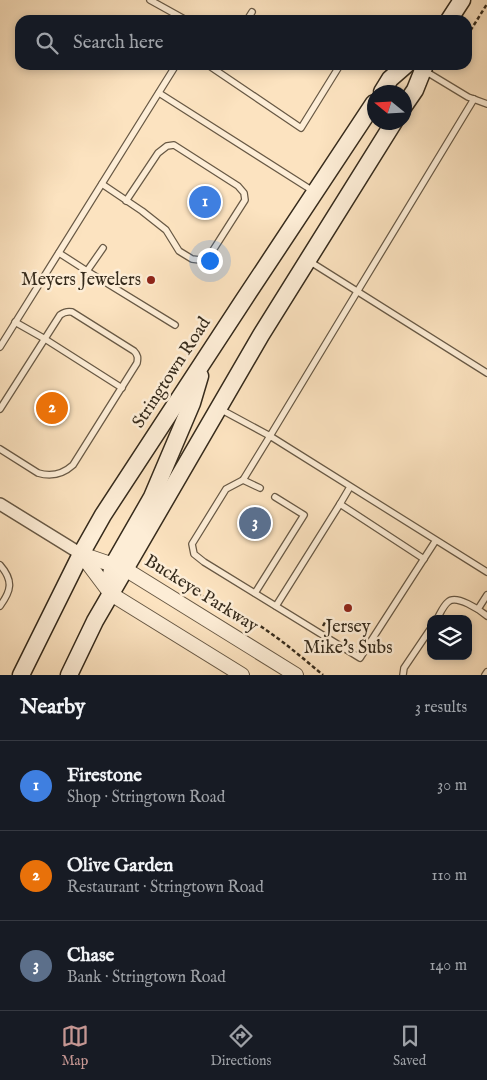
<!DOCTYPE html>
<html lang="en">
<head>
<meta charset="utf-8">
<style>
  body { margin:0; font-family:"IM FELL English",serif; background:#20242c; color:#f1f3f6 }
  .controls { position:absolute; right:15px; bottom:15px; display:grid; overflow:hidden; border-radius:10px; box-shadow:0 2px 8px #0003 }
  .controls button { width:45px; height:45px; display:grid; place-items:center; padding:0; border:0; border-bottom:1px solid #363941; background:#171b24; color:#f1f3f6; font:25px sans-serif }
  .compass { position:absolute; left:367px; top:85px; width:45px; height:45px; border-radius:50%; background:#171b24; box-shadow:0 2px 8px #0003; rotate:288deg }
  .you { position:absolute; left:209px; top:260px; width:18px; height:18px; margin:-12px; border:4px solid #fff; border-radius:50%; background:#1a73e8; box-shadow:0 0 0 8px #1a73e833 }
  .badge { display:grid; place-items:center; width:32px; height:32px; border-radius:50%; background:#c59692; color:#fff; font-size:16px; font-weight:700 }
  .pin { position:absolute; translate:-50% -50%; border:2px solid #fff; box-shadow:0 1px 5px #0006 }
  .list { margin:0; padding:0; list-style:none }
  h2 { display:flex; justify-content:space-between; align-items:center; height:65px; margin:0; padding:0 20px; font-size:21px }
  h2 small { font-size:16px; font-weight:400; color:#9ea1a6 }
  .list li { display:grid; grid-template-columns:32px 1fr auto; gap:15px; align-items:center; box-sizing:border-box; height:90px; padding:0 20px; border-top:1px solid #363941 }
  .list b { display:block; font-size:19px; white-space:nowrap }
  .list p { margin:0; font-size:16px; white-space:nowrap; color:#9ea1a6 }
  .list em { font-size:16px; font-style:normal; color:#9ea1a6 }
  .icon { flex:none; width:28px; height:28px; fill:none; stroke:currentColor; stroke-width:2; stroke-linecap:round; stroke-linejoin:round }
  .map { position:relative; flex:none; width:487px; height:675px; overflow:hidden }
  .search { position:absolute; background:#171b24; box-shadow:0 2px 8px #0003; left:15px; right:15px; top:15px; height:55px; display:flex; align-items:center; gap:12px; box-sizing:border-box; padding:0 18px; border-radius:15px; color:#9ea1a6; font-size:19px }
  .sheet { height:335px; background:#171b24 }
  nav { display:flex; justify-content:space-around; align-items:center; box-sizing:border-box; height:70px; border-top:1px solid #363941; background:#171b24; font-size:14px; color:#9ea1a6 }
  nav a { display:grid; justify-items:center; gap:2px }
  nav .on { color:#c59692 }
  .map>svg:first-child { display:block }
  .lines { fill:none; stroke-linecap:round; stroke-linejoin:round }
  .service-casing { stroke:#685945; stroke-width:8 }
  .minor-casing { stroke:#685945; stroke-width:14 }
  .tertiary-casing { stroke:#685945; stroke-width:16 }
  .secondary-casing { stroke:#362b1c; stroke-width:19 }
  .path { stroke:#362b1c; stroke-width:2.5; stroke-dasharray:4 2.5; stroke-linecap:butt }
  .service { stroke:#fdedd6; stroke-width:5.5 }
  .minor { stroke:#fdedd6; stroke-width:11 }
  .tertiary { stroke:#fdedd6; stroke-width:14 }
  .secondary { stroke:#fdedd6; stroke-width:16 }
  .poi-dot { fill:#8f2418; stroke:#fdedd6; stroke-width:2 }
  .labels { text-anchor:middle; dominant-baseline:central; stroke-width:5; stroke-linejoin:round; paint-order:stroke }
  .poi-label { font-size:18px; fill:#362b1c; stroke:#fdedd6; text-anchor:end }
  .street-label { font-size:18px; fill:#362b1c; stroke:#fdedd6 }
</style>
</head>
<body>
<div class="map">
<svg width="487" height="675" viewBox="0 0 487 675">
  <rect width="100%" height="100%" fill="#fce3c0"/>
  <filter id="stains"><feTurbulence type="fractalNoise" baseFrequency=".004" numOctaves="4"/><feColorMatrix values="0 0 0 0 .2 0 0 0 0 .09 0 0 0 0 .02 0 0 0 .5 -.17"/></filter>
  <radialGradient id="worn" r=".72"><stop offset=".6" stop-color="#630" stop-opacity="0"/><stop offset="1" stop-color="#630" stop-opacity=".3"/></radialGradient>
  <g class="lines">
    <defs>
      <g id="service">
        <path d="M150 0 186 20"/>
        <path d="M247 20 252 12"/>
        <path d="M208 65 301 128 340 65"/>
        <path d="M425 71 468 97 487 104"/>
        <path d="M159 93 313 191"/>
        <path d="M102 184 142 211 166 230 179 251 192 259 200 260 210 255 245 200 244 193 238 186 174 145 167 146 158 153 126 201"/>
        <path d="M59 253 87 271 175 325"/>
        <path d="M309 261 487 373"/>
        <path d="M87 271 103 248"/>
        <path d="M15 322 45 339 122 388"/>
        <path d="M0 347 176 65"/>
        <path d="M0 409 60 315C64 312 67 311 72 312L134 351C138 355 138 358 137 363L73 465C63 474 51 477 38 473L0 449"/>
        <path d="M220 409 270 436 357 292 474 99"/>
        <path d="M243 480 260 488"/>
        <path d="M350 487 340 504 424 559"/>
        <path d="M436 540 360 658 204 562 194 554 192 544 226 489 243 480 270 436 487 572"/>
        <path d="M0 565C14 581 11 591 0 606"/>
        <path d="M255 593 304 515 275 497"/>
        <path d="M276 606 340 504"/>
        <path d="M478 609 487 595"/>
        <path d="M437 619C440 614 443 606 448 602 456 594 480 610 487 616"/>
        <path d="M403 675 404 668 431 628"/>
        <path d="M485 675 487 672"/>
      </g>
      <path id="minor" d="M0 504 81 554"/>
      <g id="tertiary">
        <path d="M81 554 125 569 296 675"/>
        <path d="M81 554 111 594 242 675"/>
      </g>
      <g id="secondary">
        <path d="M449 20 462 0"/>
        <path d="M382 92 390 79 406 65"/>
        <path d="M404 106 415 90 425 65"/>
        <path d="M110 589V579L113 565 152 497 192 403 200 376"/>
        <path d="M21 675 81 554 103 515 243 301 374 103"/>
        <path d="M69 675 95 621 261 335 394 122"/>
      </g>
    </defs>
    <!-- service casing -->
    <use href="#service" class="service-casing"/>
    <!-- minor casing -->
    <use href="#minor" class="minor-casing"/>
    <!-- tertiary casing -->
    <use href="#tertiary" class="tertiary-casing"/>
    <!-- secondary casing -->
    <use href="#secondary" class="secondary-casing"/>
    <!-- path -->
    <g class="path">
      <path d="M467 36 487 4"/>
      <path d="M164 573C190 593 222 603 249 619 276 635 299 655 323 675"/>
      <path d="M323 626 328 617"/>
    </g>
    <!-- service -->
    <use href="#service" class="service"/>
    <!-- minor -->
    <use href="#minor" class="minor"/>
    <!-- tertiary -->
    <use href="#tertiary" class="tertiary"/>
    <!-- secondary -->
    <use href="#secondary" class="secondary"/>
  </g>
  <!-- markers -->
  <g class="poi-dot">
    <circle cx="151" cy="280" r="5"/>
    <circle cx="348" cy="608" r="5"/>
  </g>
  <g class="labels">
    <!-- poi labels -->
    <g class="poi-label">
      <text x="141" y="280">Meyers Jewelers</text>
      <text x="348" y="627" text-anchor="middle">Jersey<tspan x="348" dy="21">Mike's Subs</tspan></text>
    </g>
    <!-- street labels -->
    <g class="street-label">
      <text transform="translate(172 373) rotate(-57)">Stringtown Road</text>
      <text transform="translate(201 594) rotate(32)">Buckeye Parkway</text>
    </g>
  </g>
  <rect width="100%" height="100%" filter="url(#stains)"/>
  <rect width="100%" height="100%" fill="url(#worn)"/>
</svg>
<div class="controls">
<button><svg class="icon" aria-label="layers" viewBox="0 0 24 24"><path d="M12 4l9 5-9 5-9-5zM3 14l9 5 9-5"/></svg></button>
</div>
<svg class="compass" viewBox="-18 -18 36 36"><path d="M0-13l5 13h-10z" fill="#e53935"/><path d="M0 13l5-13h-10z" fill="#9ea1a6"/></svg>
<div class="you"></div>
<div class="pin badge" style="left:205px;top:202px;background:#3f7fe0">1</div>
<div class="pin badge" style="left:52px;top:408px;background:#e8710a">2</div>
<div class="pin badge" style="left:255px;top:523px;background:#5c6f8a">3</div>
<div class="search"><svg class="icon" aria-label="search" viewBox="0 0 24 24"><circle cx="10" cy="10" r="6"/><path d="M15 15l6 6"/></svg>Search here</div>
</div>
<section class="sheet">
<h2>Nearby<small>3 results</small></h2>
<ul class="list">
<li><span class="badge" style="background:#3f7fe0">1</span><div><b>Firestone</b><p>Shop · Stringtown Road</p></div><em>30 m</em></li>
<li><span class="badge" style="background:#e8710a">2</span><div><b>Olive Garden</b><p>Restaurant · Stringtown Road</p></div><em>110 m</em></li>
<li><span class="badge" style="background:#5c6f8a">3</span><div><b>Chase</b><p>Bank · Stringtown Road</p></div><em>140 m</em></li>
</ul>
</section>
<nav>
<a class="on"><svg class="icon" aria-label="map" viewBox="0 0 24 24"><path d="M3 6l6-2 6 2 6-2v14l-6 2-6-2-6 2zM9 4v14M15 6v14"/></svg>Map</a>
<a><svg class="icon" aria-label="directions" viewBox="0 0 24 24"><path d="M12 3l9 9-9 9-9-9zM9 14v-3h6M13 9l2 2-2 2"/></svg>Directions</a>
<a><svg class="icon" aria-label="saved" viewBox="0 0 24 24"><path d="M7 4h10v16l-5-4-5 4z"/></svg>Saved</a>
</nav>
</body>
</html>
